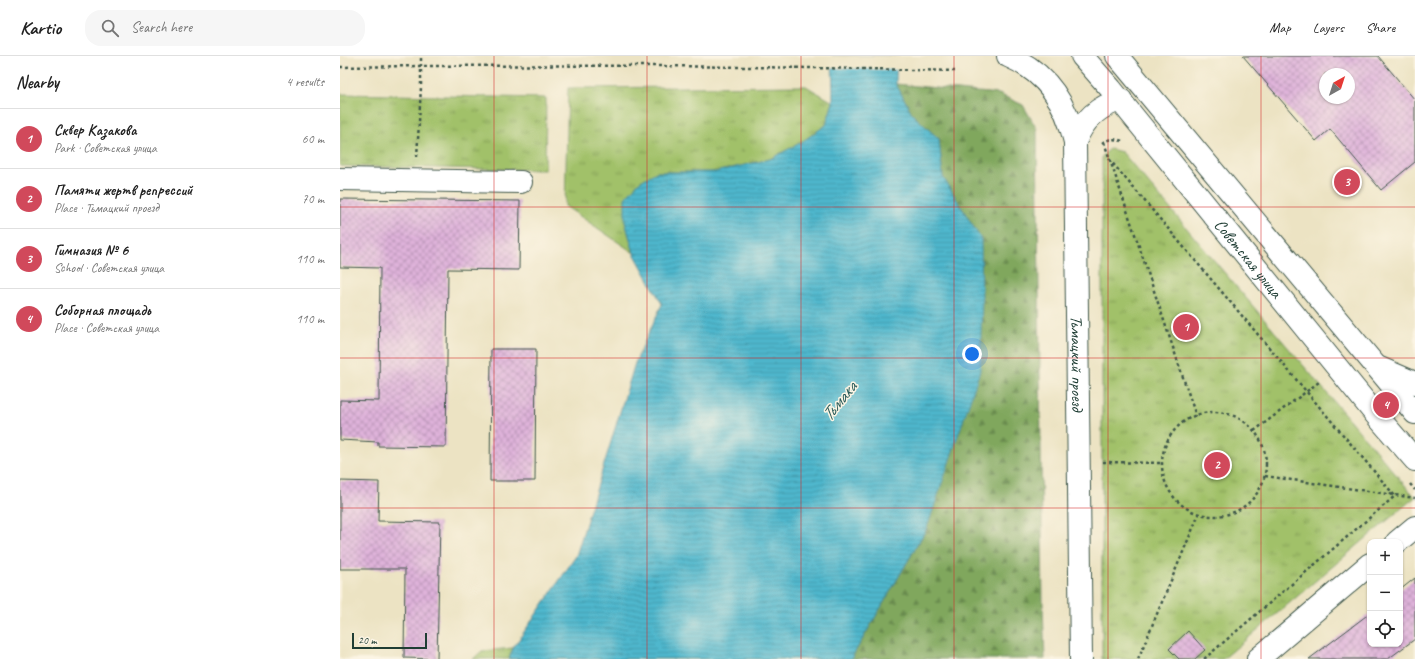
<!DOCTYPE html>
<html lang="en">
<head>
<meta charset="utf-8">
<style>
  body { margin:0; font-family:Caveat,sans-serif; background:#f6f6f6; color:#222 }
  .controls { position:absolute; right:12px; bottom:12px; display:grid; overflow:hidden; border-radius:8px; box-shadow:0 1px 3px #0004 }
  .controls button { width:36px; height:36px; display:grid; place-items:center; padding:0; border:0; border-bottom:1px solid #e0e0e0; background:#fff; color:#222; font:20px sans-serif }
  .compass { position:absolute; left:979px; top:12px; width:36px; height:36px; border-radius:50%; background:#fff; box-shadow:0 1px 3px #0004; rotate:39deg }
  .scale { position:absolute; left:12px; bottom:10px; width:75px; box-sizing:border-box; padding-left:4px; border:2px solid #1f3d34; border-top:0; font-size:11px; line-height:14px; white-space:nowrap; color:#1f3d34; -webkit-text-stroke:3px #fcf5e5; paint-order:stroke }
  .you { position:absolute; left:632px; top:298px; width:14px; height:14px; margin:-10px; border:3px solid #fff; border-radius:50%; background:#1a73e8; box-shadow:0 0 0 6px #1a73e833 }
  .badge { display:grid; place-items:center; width:26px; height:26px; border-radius:50%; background:#d1495b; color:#fff; font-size:13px; font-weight:700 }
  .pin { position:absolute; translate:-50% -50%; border:2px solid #fff; box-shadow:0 1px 4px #0006 }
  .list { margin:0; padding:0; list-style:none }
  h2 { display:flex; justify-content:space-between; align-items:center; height:52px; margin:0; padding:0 16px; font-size:17px }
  h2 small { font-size:13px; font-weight:400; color:#767676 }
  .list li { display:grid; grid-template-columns:26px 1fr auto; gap:12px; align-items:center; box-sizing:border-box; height:60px; padding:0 16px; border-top:1px solid #e0e0e0 }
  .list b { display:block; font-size:15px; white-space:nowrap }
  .list p { margin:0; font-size:13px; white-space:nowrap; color:#767676 }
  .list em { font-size:13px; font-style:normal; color:#767676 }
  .icon { flex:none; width:22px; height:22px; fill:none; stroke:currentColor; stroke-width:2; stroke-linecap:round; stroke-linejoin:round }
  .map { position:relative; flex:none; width:1075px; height:603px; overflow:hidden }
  header { display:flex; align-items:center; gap:24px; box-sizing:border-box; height:56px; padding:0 20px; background:#fff; border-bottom:1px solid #e0e0e0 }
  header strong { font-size:19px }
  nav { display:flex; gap:22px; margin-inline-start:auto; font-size:14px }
  .search { width:280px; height:36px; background:#f6f6f6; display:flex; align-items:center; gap:10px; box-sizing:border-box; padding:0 14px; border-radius:16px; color:#767676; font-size:15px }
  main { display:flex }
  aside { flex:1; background:#fff }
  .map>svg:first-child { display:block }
  .grass { fill:url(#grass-tufts); stroke:#607f4e }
  .forest { fill:url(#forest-firs); stroke:#507248 }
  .water { fill:url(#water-rules); stroke:#377a80 }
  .pier { fill:#ece3c3 }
  .building { fill:url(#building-cross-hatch); fill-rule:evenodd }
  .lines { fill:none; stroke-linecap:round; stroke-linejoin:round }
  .minor-casing { stroke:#3e5649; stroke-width:24 }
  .major-casing { stroke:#3e5649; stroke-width:24 }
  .path { stroke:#3e5649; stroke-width:2.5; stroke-dasharray:3 3; stroke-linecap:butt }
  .minor { stroke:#fff; stroke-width:22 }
  .major { stroke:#fff; stroke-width:22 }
  .grid { fill:none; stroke:#d62828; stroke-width:1; stroke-opacity:0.55 }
  .labels { text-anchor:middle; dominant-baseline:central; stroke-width:3; stroke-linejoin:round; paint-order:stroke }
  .street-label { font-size:17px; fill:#1f3d34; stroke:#fcf5e5 }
  .water-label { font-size:18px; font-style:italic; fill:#2b5c5a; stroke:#fcf5e5 }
</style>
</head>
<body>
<header>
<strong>Kartio</strong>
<div class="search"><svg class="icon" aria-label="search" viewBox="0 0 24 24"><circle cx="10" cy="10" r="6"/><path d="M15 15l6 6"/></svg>Search here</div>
<nav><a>Map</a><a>Layers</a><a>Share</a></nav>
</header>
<main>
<aside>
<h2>Nearby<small>4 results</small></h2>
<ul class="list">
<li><span class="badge">1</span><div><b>Сквер Казакова</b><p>Park · Советская улица</p></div><em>60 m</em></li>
<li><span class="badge">2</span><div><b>Памяти жертв репрессий</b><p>Place · Тьмацкий проезд</p></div><em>70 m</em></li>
<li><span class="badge">3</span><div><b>Гимназия № 6</b><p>School · Советская улица</p></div><em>110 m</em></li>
<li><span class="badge">4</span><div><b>Соборная площадь</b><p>Place · Советская улица</p></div><em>110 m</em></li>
</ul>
</aside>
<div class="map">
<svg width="1075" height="603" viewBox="0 0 1075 603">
  <defs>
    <pattern id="grass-tufts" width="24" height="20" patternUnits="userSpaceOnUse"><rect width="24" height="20" fill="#a1c169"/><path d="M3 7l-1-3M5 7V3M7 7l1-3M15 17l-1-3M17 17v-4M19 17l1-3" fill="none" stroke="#839e57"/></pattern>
    <pattern id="forest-firs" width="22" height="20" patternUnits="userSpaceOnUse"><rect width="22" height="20" fill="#80a75d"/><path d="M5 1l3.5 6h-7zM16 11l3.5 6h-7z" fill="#68894e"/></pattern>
    <pattern id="water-rules" width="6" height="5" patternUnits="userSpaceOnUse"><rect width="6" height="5" fill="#4fb7cd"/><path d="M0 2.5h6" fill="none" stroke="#4196a7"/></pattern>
    <pattern id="building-cross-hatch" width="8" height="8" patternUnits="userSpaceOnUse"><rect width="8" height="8" fill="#dfb2da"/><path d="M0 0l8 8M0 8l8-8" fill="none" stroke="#b492b2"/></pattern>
  </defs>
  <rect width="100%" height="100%" fill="#fcf5e5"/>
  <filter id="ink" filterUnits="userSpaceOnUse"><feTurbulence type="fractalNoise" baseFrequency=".025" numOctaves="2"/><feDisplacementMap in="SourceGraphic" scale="8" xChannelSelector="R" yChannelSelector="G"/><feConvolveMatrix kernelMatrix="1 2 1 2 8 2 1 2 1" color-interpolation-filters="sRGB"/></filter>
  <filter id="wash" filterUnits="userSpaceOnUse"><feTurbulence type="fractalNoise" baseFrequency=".012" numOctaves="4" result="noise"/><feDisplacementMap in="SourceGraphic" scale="16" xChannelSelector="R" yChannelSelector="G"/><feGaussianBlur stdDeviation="0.9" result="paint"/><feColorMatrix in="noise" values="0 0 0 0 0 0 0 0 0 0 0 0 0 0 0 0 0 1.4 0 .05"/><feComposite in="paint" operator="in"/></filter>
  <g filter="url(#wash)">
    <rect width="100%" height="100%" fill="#ece3c3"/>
    <!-- grass -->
    <g class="grass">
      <path d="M466 30 493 46 486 69 460 87 430 103 375 116H316L285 166 294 197 225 150 228 32Z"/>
      <path d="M0 38 206 42 205 114 0 110Z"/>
      <path d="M770 93 782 96 1075 441 883 603H762V100Z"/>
      <path d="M173 592 169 603H133L142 595Z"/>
    </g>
    <!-- forest -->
    <path class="forest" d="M556 28 659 38 683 49 697 73 703 551 705 603H511L587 472 641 183 603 121 599 83 573 59Z"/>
    <!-- water -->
    <path class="water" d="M492 0H557L556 28 573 59 599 83 603 121 641 183 642 243 640 315 587 472 511 603H169L173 592 236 500 295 307 322 248 294 197 285 166V142L299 126 316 116H375L430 103 460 87 486 69 493 46Z"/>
    <!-- pier -->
    <path class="pier" d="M490 0H559V14L490 12Z"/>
    <g id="blocks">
      <!-- building -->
      <g class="building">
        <path d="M903 0H1038L1075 44V106L1041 134 990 73 976 85ZM985 18H1009V42H985Z"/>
        <path d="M0 143 180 145 179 214 108 213 106 391 38 390V386L0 384V344L39 345 40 212 0 211Z"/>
        <path d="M151 293H196L195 425H150Z"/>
        <path d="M0 425 39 426 38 465 100 466 97 603 64 602 65 513H0Z"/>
        <path d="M1075 522V583L1048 603H969L1030 557V588H1060V534Z"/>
        <path d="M848 575 865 594 855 603H839L829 593Z"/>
      </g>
    </g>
  </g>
  <g filter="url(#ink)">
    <use href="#blocks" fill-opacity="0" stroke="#3e5649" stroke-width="1"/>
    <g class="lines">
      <defs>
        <path id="minor" d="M0 123 181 126"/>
        <g id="major">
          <path id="s1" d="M668 0C706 16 726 46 735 86L741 603"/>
          <path id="s2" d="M742 0 771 33 1036 359 1075 404"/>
          <path d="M777 0 1075 357"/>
          <path d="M735 86C743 64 758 50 781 44"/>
          <path d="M1040 312 1075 327"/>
          <path d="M1057 486 1075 471"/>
          <path d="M918 603 1030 508"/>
        </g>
      </defs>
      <!-- minor casing -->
      <use href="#minor" class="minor-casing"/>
      <!-- major casing -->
      <use href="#major" class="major-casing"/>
      <!-- path -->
      <g class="path">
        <path d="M0 11C205 8 411 10 616 15"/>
        <path d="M764 86 856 360"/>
        <path d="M762 87C768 83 775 82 782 85"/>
        <path d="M77 101 81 31V0"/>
        <path d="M769 103 1055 440 864 603"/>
        <circle cx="874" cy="408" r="52"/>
        <path d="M914 375 979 326"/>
        <path d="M763 406 822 407"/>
        <path d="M925 420 1075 442"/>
        <path d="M1070 428 1075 434"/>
        <path d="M798 603 859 458"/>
      </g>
      <!-- minor -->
      <use href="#minor" class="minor"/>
      <!-- major -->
      <use href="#major" class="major"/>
    </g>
  </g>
  <!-- grid -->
  <path class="grid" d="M154 0V603M307 0V603M461 0V603M614 0V603M768 0V603M921 0V603M0 151H1075M0 302H1075M0 452H1075"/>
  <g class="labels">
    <!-- street labels -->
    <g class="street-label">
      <text stroke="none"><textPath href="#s2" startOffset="262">Советская улица</textPath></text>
      <text stroke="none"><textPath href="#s1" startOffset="335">Тьмацкий проезд</textPath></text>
    </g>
    <!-- water labels -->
    <g class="water-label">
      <text transform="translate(499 345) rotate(-51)">Тьмака</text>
    </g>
  </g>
</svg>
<div class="controls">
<button>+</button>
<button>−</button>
<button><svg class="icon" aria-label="locate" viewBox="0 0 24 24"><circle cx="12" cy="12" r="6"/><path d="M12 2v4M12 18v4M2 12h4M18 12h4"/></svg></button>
</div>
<svg class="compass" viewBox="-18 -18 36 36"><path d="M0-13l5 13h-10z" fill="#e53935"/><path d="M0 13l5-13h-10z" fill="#767676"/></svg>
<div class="scale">20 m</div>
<div class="you"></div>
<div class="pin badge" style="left:846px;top:271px">1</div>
<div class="pin badge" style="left:877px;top:409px">2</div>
<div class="pin badge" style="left:1007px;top:126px">3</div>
<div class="pin badge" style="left:1046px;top:349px">4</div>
</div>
</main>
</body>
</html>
